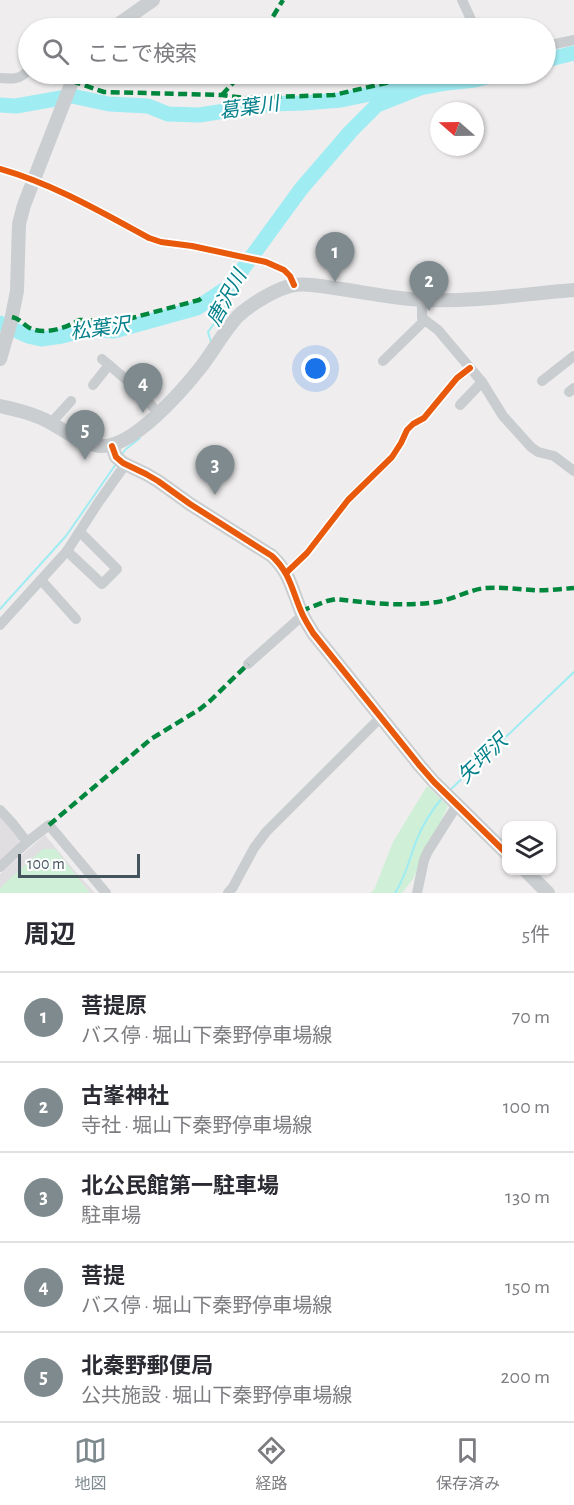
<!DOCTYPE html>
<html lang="ja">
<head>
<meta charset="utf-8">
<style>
  body { margin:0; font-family:"Alegreya Sans","Noto Sans JP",sans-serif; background:#f2f2f3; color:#2b2b33 }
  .controls { position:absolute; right:18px; bottom:18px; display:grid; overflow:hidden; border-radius:12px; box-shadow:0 2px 4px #0004 }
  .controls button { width:54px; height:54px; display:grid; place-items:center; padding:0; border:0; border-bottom:2px solid #e1e1e2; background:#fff; color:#2b2b33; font:30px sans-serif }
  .compass { position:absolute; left:430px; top:102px; width:54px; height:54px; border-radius:50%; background:#fff; box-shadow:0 2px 4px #0004; rotate:290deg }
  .scale { position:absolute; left:18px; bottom:15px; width:122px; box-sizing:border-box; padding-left:6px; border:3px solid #43545c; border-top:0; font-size:16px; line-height:21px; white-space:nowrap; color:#43545c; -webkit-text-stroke:4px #fff; paint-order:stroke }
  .you { position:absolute; left:316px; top:369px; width:21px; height:21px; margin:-15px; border:4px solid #fff; border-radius:50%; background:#1a73e8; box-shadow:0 0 0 9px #1a73e833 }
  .badge { display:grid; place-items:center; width:39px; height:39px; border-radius:50%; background:#7f8a8f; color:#fff; font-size:20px; font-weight:700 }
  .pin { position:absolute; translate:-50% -50px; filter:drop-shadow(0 2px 3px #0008) }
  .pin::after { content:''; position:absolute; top:32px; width:21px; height:18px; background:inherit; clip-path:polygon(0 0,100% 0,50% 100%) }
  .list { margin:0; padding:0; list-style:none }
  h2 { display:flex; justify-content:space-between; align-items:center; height:78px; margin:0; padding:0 24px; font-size:26px }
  h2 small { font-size:20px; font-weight:400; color:#7c7c81 }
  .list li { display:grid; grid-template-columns:39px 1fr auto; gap:18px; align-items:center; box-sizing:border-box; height:90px; padding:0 24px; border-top:2px solid #e1e1e2 }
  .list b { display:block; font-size:22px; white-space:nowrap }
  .list p { margin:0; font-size:20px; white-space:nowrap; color:#7c7c81 }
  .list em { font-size:20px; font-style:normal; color:#7c7c81 }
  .icon { flex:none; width:33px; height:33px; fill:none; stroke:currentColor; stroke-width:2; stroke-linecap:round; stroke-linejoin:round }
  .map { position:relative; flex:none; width:574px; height:893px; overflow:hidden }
  .search { position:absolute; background:#fff; box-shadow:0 2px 4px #0004; left:18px; right:18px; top:18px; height:66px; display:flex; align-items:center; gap:15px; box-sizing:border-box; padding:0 21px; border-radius:33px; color:#7c7c81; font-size:22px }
  .sheet { height:528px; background:#fff }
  nav { display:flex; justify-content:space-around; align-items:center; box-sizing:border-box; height:84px; border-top:2px solid #e1e1e2; background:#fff; font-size:16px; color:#7c7c81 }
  nav a { display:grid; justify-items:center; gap:3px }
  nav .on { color:#7f8a8f }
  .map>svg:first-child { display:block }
  .education { fill:#e0dee0 }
  .green { fill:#cff0d7 }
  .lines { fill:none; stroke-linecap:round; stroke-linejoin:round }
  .stream { stroke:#a0ecf3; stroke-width:2 }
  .river { stroke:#a0ecf3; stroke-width:15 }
  .street { stroke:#c9cdcf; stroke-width:10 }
  .secondary { stroke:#caced0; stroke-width:14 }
  .quiet { stroke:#00873e; stroke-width:4.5; stroke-dasharray:9 4.5; stroke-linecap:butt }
  .cycleway-casing { stroke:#fff; stroke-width:10 }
  .cycleway { stroke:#e8590c; stroke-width:6 }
  .labels { text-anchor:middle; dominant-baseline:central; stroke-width:4.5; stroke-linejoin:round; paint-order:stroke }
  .water-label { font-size:20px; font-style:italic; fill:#04808a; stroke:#fff }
</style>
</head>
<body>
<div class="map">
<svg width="574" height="893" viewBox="0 0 574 893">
  <rect width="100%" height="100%" fill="#efedee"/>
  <!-- education -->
  <g class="education">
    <path d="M0 815 19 838V844L0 862Z"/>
    <path d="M45 835 73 869 95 893H0V874Z"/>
  </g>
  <!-- green -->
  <g class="green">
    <path d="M427 786 448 806 413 879 402 893H370L374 890 393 842Z"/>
    <path d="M43 849H55L90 893H0V889L3 885Z"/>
  </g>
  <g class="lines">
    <!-- stream -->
    <g class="stream">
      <path d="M211 342 208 332C220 315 229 307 231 285"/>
      <path d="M122 454 126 449 140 438"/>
      <path d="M0 609 66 536 116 464"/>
      <path d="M449 791 574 672"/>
      <path d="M395 893C408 873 409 857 418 837 423 824 434 807 443 797"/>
    </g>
    <!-- river -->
    <g class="river">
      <path d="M546 60 574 53"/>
      <path d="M0 105 16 106 72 96 109 104 148 106 168 114 199 115 272 104 304 103 341 100 399 88H406"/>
      <path d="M0 323 28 336 41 339 62 336 90 329 114 331 197 308 231 285 301 189 351 131 377 105 420 88 447 83 475 80 498 74"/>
    </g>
    <!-- street -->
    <g class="street">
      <path d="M462 0 475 28"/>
      <path d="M546 46 574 40"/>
      <path d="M0 78C11 79 21 80 28 70"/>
      <path d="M0 169C53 184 101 212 149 238L161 242 192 246 266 262 284 270 290 276 294 285"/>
      <path d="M422 300V318L438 330 482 382 503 416 531 447 538 452 554 456 574 471"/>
      <path d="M102 359 135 387 159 414"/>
      <path d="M383 361 425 320"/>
      <path d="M542 381 574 356"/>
      <path d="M93 385 109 365"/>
      <path d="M569 392 574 388"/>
      <path d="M460 405 482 382"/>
      <path d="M51 423 71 401"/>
      <path d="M67 551 102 584 117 569 80 532"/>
      <path d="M286 573 307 553 348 500 392 457 401 443 407 430 413 424 424 418 457 378 470 368"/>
      <path d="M41 580 76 619"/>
      <path d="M0 625 67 551 98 503 125 465"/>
      <path d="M248 664 303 615"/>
      <path d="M0 810 13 824 27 842"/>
      <path d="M0 867 27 842 49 825 106 893"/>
      <path d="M228 893 233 887 254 848 266 832 381 717"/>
      <path d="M417 893 424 860 428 851 457 805"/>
    </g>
    <!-- secondary -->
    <g class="secondary">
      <path d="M113 28 153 0"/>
      <path d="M0 359 11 321 17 291 19 224 24 205 75 74"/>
      <path d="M0 406C18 410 35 414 51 423 67 432 82 444 100 446 132 449 182 391 201 367 214 350 224 331 238 316 251 304 277 288 294 285 307 283 321 286 334 288 364 292 395 299 425 300 474 302 524 294 574 290"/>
      <path d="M112 446 116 457 123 463 146 474 158 481 190 504 272 556C290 573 292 590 301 611 304 619 309 626 313 633L420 766 434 782 506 853"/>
      <path d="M525 870 548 893"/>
    </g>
    <!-- quiet -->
    <g class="quiet">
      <path d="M266 28 283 0"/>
      <path d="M72 81 104 92 222 95 244 98 334 95 425 74"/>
      <path d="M222 95 241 74"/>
      <path d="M12 317C20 319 22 323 28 327 42 336 67 328 79 320L113 321 132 318 199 300 204 296"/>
      <path d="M301 611 327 601 336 599C369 603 404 607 437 602 454 599 471 589 486 588 502 587 517 589 532 590 546 591 560 589 574 588"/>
      <path d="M49 825 151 739 200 709 211 700 248 664"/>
    </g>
    <defs>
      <g id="cycleway">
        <path d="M0 169C53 184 101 212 149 238L161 242 192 246 266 262 284 270 290 276 294 285"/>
        <path d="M112 446 116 457 123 463 146 474 158 481 190 504 272 556C290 573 292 590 301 611 304 619 309 626 313 633L420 766 434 782 506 853"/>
        <path d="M286 573 307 553 348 500 392 457 401 443 407 430 413 424 424 418 457 378 470 368"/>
      </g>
    </defs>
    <!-- cycleway casing -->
    <use href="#cycleway" class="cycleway-casing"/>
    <!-- cycleway -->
    <use href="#cycleway" class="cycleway"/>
  </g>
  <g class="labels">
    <!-- water labels -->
    <g class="water-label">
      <text transform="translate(249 108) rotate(-8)">葛葉川</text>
      <text transform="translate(227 298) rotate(-61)">唐沢川</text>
      <text transform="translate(100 329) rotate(-8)">松葉沢</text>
      <text transform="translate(483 759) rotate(-44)">矢坪沢</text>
    </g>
  </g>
</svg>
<div class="controls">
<button><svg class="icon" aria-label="layers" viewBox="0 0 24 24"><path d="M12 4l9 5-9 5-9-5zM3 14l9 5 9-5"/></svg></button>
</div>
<svg class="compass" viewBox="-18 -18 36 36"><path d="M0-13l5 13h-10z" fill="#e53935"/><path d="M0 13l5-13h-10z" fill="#7c7c81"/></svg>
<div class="scale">100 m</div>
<div class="you"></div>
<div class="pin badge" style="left:335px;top:282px">1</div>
<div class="pin badge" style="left:429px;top:311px">2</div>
<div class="pin badge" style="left:215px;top:495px">3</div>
<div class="pin badge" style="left:143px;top:413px">4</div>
<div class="pin badge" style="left:85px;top:460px">5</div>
<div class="search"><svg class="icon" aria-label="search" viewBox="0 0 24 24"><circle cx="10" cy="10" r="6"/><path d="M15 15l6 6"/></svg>ここで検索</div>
</div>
<section class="sheet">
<h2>周辺<small>5件</small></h2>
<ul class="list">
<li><span class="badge">1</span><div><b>菩提原</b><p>バス停 · 堀山下秦野停車場線</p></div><em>70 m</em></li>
<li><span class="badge">2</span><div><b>古峯神社</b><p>寺社 · 堀山下秦野停車場線</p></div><em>100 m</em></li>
<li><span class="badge">3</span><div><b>北公民館第一駐車場</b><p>駐車場</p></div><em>130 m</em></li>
<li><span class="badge">4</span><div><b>菩提</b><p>バス停 · 堀山下秦野停車場線</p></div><em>150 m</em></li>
<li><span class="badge">5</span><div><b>北秦野郵便局</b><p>公共施設 · 堀山下秦野停車場線</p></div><em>200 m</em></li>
</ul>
</section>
<nav>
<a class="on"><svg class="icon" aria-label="map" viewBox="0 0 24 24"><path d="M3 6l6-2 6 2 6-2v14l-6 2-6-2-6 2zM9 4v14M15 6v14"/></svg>地図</a>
<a><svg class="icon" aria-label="directions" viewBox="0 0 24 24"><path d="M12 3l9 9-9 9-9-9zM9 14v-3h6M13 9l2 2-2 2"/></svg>経路</a>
<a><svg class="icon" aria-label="saved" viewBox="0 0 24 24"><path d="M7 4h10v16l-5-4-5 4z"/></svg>保存済み</a>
</nav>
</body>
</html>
